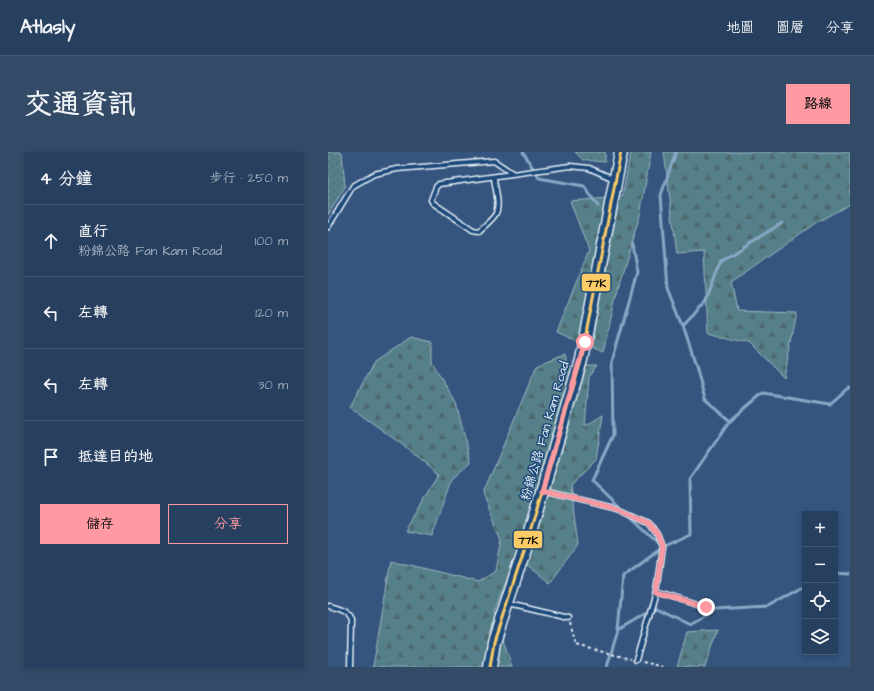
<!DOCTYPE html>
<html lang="zh-TW">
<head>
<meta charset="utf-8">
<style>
  body { margin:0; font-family:"Architects Daughter","LXGW WenKai TC",sans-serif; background:#344b68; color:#f1f3f6 }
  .controls { position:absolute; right:12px; bottom:12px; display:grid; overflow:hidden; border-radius:0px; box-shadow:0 2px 6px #0003 }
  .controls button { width:36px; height:36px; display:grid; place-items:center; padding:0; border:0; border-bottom:1px solid #445974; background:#28405f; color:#f1f3f6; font:20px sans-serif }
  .stop { position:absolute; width:12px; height:12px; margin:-9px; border:3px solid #ff9aa2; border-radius:50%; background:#fff }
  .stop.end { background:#ff9aa2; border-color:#fff; box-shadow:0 1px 4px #0008 }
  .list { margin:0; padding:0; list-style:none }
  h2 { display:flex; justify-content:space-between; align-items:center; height:52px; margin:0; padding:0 16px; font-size:17px }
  h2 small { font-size:13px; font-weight:400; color:#a5afbd }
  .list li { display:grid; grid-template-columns:26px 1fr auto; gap:12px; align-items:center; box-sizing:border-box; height:72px; padding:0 16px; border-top:1px solid #445974 }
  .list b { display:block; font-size:15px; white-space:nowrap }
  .list p { margin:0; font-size:13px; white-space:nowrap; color:#a5afbd }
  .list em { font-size:13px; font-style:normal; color:#a5afbd }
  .actions { display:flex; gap:8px; padding:12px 16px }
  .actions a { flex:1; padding:9px 0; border:1px solid #ff9aa2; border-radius:0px; text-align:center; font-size:14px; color:#ff9aa2 }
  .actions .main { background:#ff9aa2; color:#111 }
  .icon { flex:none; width:22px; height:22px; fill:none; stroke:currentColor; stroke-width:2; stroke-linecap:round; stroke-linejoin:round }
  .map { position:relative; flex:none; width:522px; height:515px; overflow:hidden; border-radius:0px }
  header { display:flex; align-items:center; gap:24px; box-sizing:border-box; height:56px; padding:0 20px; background:#28405f; border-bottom:1px solid #445974 }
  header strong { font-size:19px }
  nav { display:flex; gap:22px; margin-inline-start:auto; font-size:14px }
  .intro { display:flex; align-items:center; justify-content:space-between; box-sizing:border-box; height:96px; padding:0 24px }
  h1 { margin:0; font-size:28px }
  .button { padding:10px 18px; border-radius:0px; background:#ff9aa2; color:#111; font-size:14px; font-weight:700 }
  main { display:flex; gap:24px; padding:0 24px }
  aside { flex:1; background:#28405f; border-radius:0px; box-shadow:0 2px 6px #0003 }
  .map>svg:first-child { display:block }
  .grass { fill:url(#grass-dots); stroke:#9eb8c0 }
  .forest { fill:url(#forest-firs); stroke:#9eb8c0 }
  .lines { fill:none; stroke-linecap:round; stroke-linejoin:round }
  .stream { stroke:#89a9c7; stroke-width:3 }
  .lane-casing { stroke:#e8f1f8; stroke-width:7 }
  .secondary-casing { stroke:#e8f1f8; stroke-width:15 }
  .path { stroke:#e8f1f8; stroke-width:2; stroke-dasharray:3 3; stroke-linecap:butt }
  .lane { stroke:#1f4a7a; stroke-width:4 }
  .secondary { stroke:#1f4a7a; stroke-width:12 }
  .bus-1-casing { stroke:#1f4a7a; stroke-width:6 }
  .bus-1 { stroke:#fdcc66; stroke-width:3 }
  .route { stroke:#ff9aa2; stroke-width:5 }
  .labels { text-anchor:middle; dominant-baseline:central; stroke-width:3; stroke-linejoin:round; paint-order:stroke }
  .street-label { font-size:13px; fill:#e8f1f8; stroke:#1f4a7a }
  .line-badge { stroke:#1f4a7a; stroke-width:1.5 }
  .pale-badge-label { font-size:11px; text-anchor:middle; font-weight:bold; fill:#111 }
</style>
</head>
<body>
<header>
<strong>Atlasly</strong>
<nav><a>地圖</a><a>圖層</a><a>分享</a></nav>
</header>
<div class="intro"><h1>交通資訊</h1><a class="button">路線</a></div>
<main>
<aside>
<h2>4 分鐘<small>步行 · 250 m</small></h2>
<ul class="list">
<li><svg class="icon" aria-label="ahead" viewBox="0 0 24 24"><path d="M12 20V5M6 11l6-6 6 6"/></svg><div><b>直行</b><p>粉錦公路 Fan Kam Road</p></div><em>100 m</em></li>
<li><svg class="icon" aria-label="left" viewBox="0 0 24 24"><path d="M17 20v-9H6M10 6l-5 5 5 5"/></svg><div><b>左轉</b></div><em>120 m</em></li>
<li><svg class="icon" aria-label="left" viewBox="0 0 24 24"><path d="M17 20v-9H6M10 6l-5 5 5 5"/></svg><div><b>左轉</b></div><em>30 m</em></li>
<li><svg class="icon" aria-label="arrive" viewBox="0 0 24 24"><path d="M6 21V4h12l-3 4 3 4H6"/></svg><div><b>抵達目的地</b></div></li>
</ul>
<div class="actions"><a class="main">儲存</a><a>分享</a></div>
</aside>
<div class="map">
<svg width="522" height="515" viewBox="0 0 522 515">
  <defs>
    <pattern id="grass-dots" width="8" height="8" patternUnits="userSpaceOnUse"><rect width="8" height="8" fill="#548089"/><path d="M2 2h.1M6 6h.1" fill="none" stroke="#4e676d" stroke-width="1.8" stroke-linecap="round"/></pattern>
    <pattern id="forest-firs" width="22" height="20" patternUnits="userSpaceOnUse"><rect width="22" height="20" fill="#548089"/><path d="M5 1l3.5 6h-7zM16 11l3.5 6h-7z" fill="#4e676d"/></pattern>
  </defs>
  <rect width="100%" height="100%" fill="#35557f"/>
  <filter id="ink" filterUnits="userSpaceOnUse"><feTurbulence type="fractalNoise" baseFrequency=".025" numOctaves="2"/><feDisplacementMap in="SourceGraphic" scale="8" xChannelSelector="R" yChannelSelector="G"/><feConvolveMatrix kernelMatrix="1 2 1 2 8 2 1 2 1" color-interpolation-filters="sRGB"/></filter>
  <g filter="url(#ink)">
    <!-- grass -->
    <g class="grass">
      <path d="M0 0H14L17 35 0 63Z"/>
      <path d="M247 0H277V10L255 8Z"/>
    </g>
    <!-- forest -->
    <g class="forest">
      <path d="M303 0H323L312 63 289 139 275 201 228 180 261 99 242 49 294 45Z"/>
      <path d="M336 0H522V52L489 70 403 130 409 159 469 161 456 226 421 191 380 181 376 100 349 102Z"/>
      <path d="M83 185 104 190V210L128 251 143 310 124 327 104 384 77 379 111 322 83 299 22 255 46 210Z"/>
      <path d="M237 202 239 214H269L261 225 257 274 275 263 268 307 242 333 250 393 222 431 188 404 166 461 184 515H45L63 408 150 430 168 419 174 387 155 342 209 213Z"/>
      <path d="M390 478 377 515H349L359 480Z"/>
    </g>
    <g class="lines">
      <!-- stream -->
      <g class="stream">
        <path d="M195 0 211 26 256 34 270 54"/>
        <path d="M348 0 333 43 340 136 355 174"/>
        <path d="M402 269 377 247 368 214 355 174 378 149 393 109 454 71"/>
        <path d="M295 358 264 328 285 283 284 210 309 120 304 92"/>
        <path d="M299 362 333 394"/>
        <path d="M507 421 522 422"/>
        <path d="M290 478 295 424 334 395 363 382 362 327 402 269 435 241 502 252 520 236H522"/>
        <path d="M279 515 290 478 328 455 362 472 387 458 440 455 477 434"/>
      </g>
      <defs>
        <g id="lane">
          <path d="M166 26C167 36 173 54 167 63 163 69 156 74 151 79L145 78 105 51 103 48 108 35 111 32 242 14 261 16 286 27"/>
          <path d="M0 75 25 34 46 22 69 17 166 9 184 21"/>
          <path d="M215 339 290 357 321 371 329 382 334 395 328 439 308 508"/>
          <path d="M328 439 378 455"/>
          <path d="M181 452 240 466"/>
          <path d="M0 454C9 457 20 459 23 469L22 515"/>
        </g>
        <path id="secondary" d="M162 515 166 490 200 387 253 208 293 0"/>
      </defs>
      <!-- lane casing -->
      <use href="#lane" class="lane-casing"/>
      <!-- secondary casing -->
      <use href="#secondary" class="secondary-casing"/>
      <!-- path -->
      <g class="path">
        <path d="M242 471 248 493 303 507"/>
        <path d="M315 510 336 515"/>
      </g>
      <!-- lane -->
      <use href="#lane" class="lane"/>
      <!-- secondary -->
      <use href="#secondary" class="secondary"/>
      <defs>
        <path id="bus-1" d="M162 515 166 490 200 387 253 208 293 0"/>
      </defs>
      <!-- bus-1 casing -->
      <use href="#bus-1" class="bus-1-casing"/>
      <!-- bus-1 -->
      <use href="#bus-1" class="bus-1"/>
    </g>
  </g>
  <g class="lines" filter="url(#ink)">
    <!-- route -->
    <path class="route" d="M257 190 214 339 290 357 321 371 329 382 334 394 328 440 378 455"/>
  </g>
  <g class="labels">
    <!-- street labels -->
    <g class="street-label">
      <text transform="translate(217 279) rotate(-74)">粉錦公路 Fan Kam Road</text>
    </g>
  </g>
  <g class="line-badge">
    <rect x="253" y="121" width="30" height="19" rx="4" fill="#fdcc66"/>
    <rect x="185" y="378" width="30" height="19" rx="4" fill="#fdcc66"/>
  </g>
  <g class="pale-badge-label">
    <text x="268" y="135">77K</text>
    <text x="200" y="392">77K</text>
  </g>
</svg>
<div class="controls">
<button>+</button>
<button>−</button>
<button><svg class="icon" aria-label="locate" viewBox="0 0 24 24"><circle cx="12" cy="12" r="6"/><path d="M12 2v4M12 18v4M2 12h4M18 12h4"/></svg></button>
<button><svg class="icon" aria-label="layers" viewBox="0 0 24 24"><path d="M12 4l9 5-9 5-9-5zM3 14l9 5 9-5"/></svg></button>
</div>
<div class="stop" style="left:257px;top:190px"></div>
<div class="stop end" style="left:378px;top:455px"></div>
</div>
</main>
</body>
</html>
